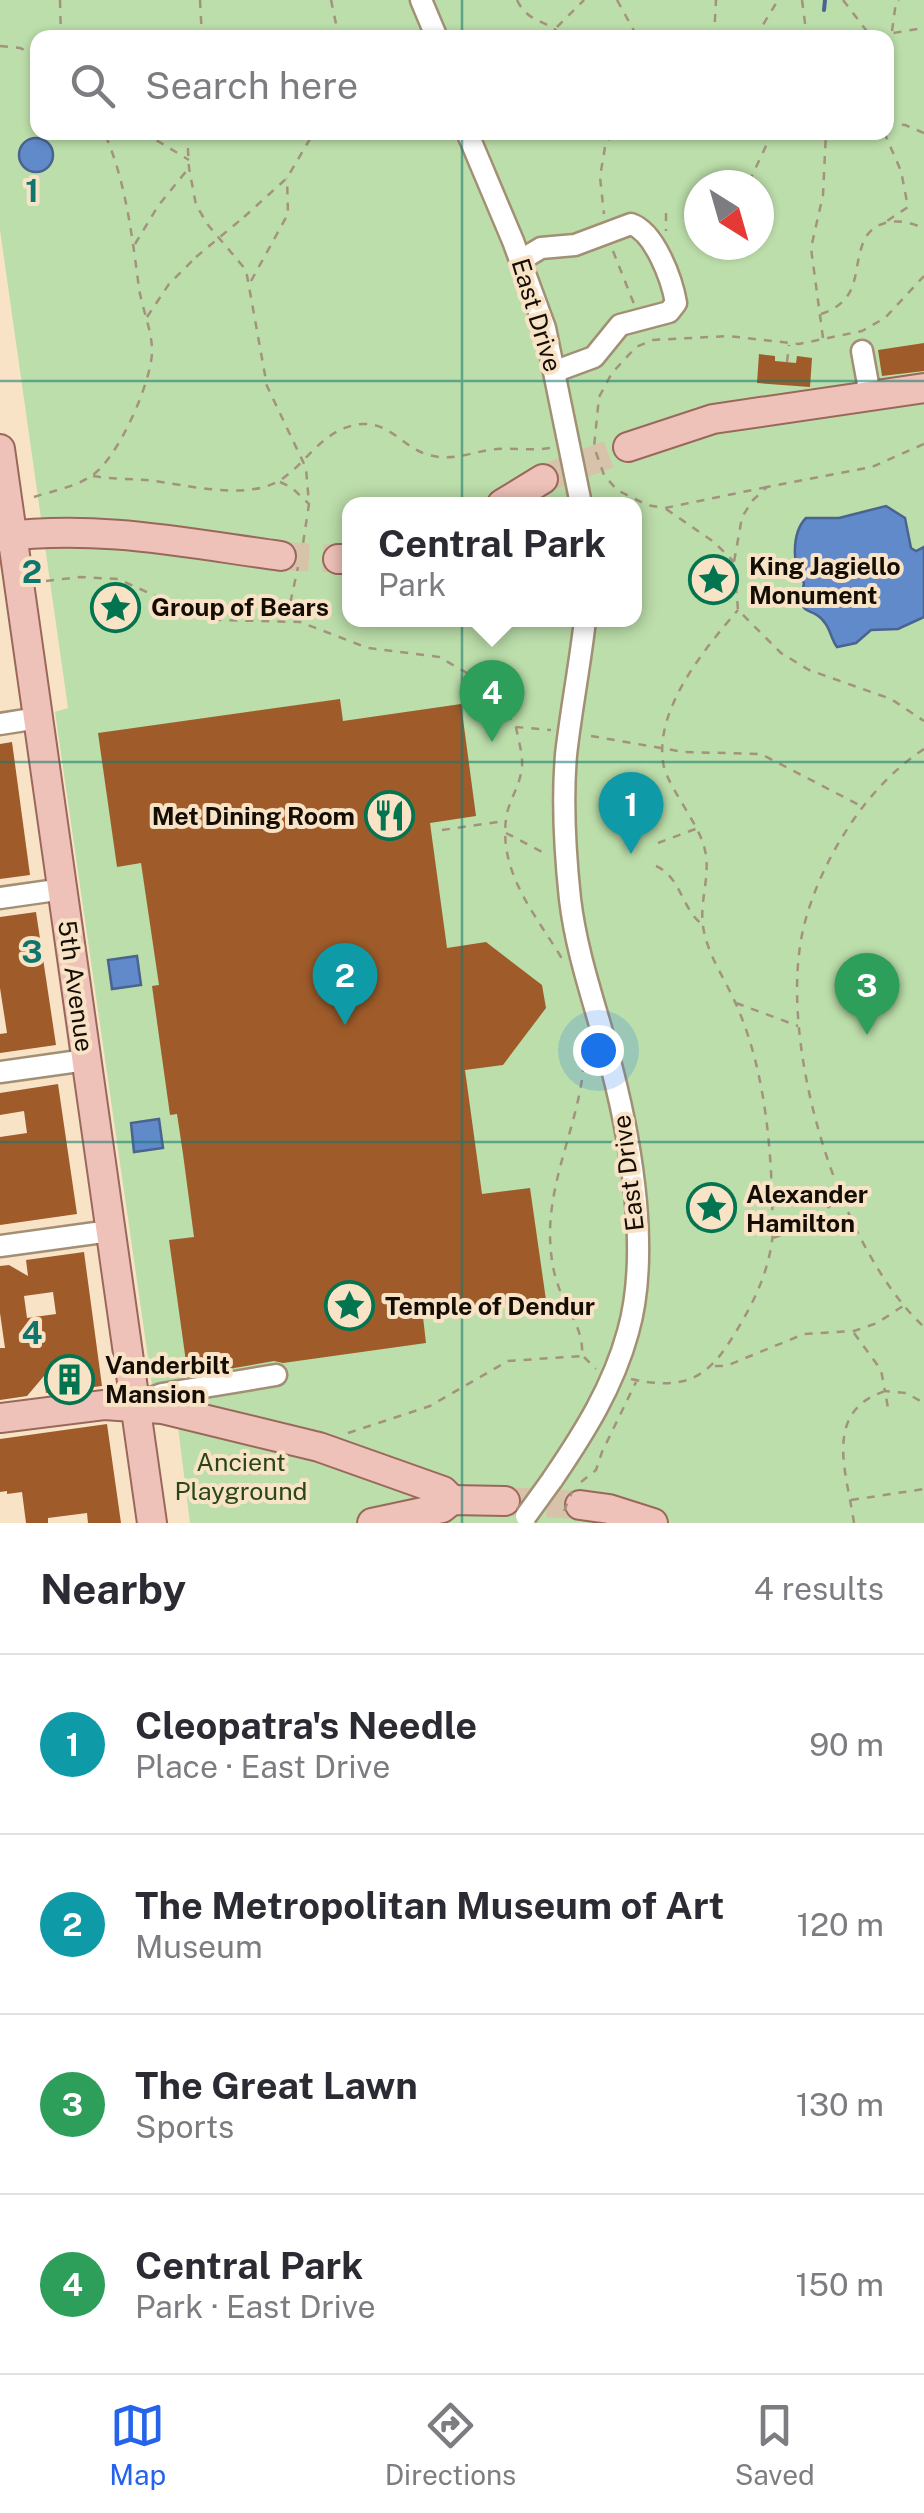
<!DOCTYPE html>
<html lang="en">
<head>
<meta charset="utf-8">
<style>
  body { margin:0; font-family:"Public Sans",sans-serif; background:#f2f2f3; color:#2b2b33 }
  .compass { position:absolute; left:684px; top:170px; width:90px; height:90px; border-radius:50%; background:#fff; box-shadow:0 2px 8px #0004; rotate:143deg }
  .you { position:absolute; left:598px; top:1050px; width:35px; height:35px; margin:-25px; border:8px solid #fff; border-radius:50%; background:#1a73e8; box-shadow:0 0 0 15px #1a73e833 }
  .badge { display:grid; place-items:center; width:65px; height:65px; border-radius:50%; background:#2563eb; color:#fff; font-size:32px; font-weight:700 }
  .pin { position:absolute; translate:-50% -82px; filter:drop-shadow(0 2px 5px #0008) }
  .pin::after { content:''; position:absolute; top:52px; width:35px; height:30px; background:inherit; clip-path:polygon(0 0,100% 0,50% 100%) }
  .popup { position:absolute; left:342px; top:497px; width:300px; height:130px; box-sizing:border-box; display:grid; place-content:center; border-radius:20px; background:#fff; filter:drop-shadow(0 2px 8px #0005); font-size:32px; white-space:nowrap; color:#7c7c81 }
  .popup b { font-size:38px; color:#2b2b33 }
  .popup::after { content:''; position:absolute; left:50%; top:100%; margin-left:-20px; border:20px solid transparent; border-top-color:#fff }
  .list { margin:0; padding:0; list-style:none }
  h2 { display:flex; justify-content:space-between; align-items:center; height:130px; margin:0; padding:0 40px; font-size:42px }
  h2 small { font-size:32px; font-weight:400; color:#7c7c81 }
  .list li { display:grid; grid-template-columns:65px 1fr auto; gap:30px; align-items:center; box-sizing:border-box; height:180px; padding:0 40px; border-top:2px solid #e1e1e2 }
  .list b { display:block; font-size:38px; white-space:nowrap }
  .list p { margin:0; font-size:32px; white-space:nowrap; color:#7c7c81 }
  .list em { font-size:32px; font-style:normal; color:#7c7c81 }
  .icon { flex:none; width:55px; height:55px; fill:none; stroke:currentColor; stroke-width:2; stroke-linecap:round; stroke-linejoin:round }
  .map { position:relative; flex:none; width:924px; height:1523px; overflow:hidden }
  .search { position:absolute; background:#fff; box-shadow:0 2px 8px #0004; left:30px; right:30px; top:30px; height:110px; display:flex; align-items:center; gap:25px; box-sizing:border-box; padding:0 35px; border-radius:20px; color:#7c7c81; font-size:38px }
  .sheet { height:850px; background:#fff }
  nav { display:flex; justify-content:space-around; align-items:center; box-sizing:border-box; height:140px; border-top:2px solid #e1e1e2; background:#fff; font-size:28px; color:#7c7c81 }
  nav a { display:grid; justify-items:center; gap:5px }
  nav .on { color:#2563eb }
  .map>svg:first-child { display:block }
  .green { fill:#bcdeaa; fill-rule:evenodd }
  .water { fill:#618acb; stroke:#4a648f; stroke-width:2.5 }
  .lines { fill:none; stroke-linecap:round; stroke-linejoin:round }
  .stream { stroke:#4a648f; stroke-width:4 }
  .building { fill:#9f5c2a; fill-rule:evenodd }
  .major-tunnel { stroke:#d6c3aa; stroke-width:28; stroke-dasharray:28 14; stroke-linecap:butt }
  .minor-casing { stroke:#a28f74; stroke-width:25 }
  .major-casing { stroke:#9a685b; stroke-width:32 }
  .path { stroke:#a3937e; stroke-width:2.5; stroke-dasharray:8 8; stroke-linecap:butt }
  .minor { stroke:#fff; stroke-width:20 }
  .major { stroke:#eec2b9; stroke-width:28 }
  .minor-bridge-casing { stroke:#a28f74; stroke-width:25; stroke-linecap:butt }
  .path-bridge { stroke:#a3937e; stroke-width:2.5; stroke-dasharray:8 8; stroke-linecap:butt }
  .minor-bridge { stroke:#fff; stroke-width:20 }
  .grid { fill:none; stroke:#0f766e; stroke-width:2.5; stroke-opacity:0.55 }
  .labels { text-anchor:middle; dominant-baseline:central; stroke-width:8; stroke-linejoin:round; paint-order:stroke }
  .street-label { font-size:25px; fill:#140d04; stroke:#f8e3c7 }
  .poi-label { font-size:25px; font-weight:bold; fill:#140d04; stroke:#f8e3c7; text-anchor:start }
  .park-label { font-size:25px; fill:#294716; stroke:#f8e3c7 }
  .grid-label { font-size:32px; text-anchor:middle; font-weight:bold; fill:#0f766e; stroke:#f8e3c7; stroke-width:8; stroke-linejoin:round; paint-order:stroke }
</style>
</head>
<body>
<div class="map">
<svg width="924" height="1523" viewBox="0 0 924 1523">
  <rect width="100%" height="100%" fill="#f8e3c7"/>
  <!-- green -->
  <path class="green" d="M0 0H924V1523H190L178 1427 154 1399 55 712 68 708 0 230ZM38 38H886V132H38ZM699 185H759V245H699ZM350 504H634V620H350Z"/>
  <!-- water -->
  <g class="water">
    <circle cx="36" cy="155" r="17"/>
    <path d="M886 506 905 518 911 548 916 551 924 547V617L898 629 871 630 856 643 837 647C831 639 831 631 825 623 812 603 796 622 804 583 792 569 791 533 806 518H839Z"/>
    <path d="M137 956 141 985 112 989 108 960Z"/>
    <path d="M159 1119 163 1148 134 1152 131 1123Z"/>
  </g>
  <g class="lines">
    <!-- stream -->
    <path class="stream" d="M824 10 825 0"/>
  </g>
  <!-- building -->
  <g class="building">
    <path d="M924 343V371L882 376 878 350Z"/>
    <path d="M759 354 775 356V361L796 363 797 356 812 358 810 387 757 383Z"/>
    <path d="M340 699 343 721 461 704 476 816 430 823 447 948 486 942 542 985 546 1008 503 1065 465 1070 482 1194 530 1188 546 1300 423 1317 426 1343 283 1363 274 1361 188 1376 169 1240 194 1237 183 1154 177 1114 170 1115 152 986 159 985 141 863 117 867 98 733Z"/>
    <path d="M12 742 30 875 0 879V744Z"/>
    <path d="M36 912 56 1045 0 1053V1034L7 1033 0 988V917Z"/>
    <path d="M58 1084 77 1214 0 1225V1137L27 1133 24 1111 0 1115V1093Z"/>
    <path d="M84 1252 102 1386 46 1393 44 1376 27 1396 0 1400V1348H5L0 1313V1266L9 1265 28 1276 26 1260ZM53 1292 56 1314 27 1318 24 1296Z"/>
    <path d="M107 1424 121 1523H88L87 1513 48 1518V1523H26L22 1492 7 1494V1491L0 1492V1439Z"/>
  </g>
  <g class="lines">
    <!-- major-tunnel -->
    <g class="major-tunnel">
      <path d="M543 479 628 447"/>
      <path d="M281 556 338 559"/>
      <path d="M505 1501 580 1505"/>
    </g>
    <defs>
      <g id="minor">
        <path d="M421 0 437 38"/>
        <path d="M467 132 513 241 545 328 581 504"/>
        <path d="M521 260 541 248 575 245 631 224C655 232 672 280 676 303L669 312 620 325 594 357 556 371"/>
        <path d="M862 351 870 395"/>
        <path d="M0 724 38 718"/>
        <path d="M0 898 63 889"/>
        <path d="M0 1072 86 1060"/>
        <path d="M0 1246 110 1231"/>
        <path d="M136 1404 162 1394 276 1375"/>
        <path d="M552 1480C584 1433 613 1387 628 1332 650 1255 632 1146 612 1069 598 1012 577 958 570 899 565 852 562 803 566 755 571 710 580 665 585 620"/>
      </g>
      <g id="major">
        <path d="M628 447 713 419 924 388"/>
        <path d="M0 449 152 1523"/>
        <path d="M502 504 543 479"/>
        <path d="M0 537C96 524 186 543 281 556"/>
        <path d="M338 559H350"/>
        <path d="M0 1418 104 1405 162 1409 319 1447 443 1491 452 1500"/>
        <path d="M580 1505 609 1509 653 1523"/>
        <path d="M372 1523 442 1508 452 1500 505 1501"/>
      </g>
    </defs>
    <!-- minor casing -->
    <use href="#minor" class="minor-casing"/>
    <!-- major casing -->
    <use href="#major" class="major-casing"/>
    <!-- path -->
    <g class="path">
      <path d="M60 0 61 38"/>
      <path d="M200 0 202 38"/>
      <path d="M331 0 339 38"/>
      <path d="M517 0C529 26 552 19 562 38"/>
      <path d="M617 0 638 38"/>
      <path d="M802 0 807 38"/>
      <path d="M843 0 869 34"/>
      <path d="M557 27 584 0"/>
      <path d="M892 31 896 2 899 0"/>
      <path d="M714 38 716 0"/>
      <path d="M755 38 778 0"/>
      <path d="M862 38 924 28"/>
      <path d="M0 46 20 48 38 56"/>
      <path d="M886 123 905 125 924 133"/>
      <path d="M143 132 189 160"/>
      <path d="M187 132 189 168 196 205 208 225 246 270 267 386 306 468 309 504 302 550"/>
      <path d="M602 132 606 141 600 177 604 214"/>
      <path d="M884 132 901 171 908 207 887 221"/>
      <path d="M608 140 619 132"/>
      <path d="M749 182 766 146 777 132"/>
      <path d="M666 213V231"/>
      <path d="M244 217 287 178 314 132"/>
      <path d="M135 244 158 206 188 169"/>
      <path d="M613 251 634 304"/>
      <path d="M251 281 288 214 287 178"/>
      <path d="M821 314C862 300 852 271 863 243 872 218 904 217 924 229"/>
      <path d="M147 317 169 284 196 257"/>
      <path d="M823 338 811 248 823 195 826 132"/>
      <path d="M787 362 789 345"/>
      <path d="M924 444 872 467 767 487 753 500 742 517 734 562 738 610 781 653 809 670 891 699 924 721"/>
      <path d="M93 476C111 479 129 479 146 480 184 484 248 502 282 479 309 460 325 427 362 424 392 423 403 448 429 455 454 462 473 451 497 449 515 448 532 451 550 448"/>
      <path d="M280 482 291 487 309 504"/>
      <path d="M767 487 665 508 647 505 617 490 604 475 594 447 599 397 612 373 636 347 653 340 728 336 799 344 862 331 885 318 924 276"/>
      <path d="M34 497C52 491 75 487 91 476 117 461 154 378 152 348 151 328 142 308 139 288 132 236 126 181 104 132"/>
      <path d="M666 509 714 542 734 562"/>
      <path d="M727 580 741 578"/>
      <path d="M46 581 80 577 118 579 200 616 218 620 300 622 368 648 439 657 467 673 497 700 516 727 551 730"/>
      <path d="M287 618 298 567"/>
      <path d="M516 727C518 739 523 754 522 766 521 785 508 801 506 819 499 875 537 916 564 962"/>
      <path d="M591 736 684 752 761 754 863 807"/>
      <path d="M924 749C868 785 822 858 805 922 774 1036 838 1247 924 1327"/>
      <path d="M442 830 505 821"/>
      <path d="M506 833 548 855"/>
      <path d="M658 843 698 828"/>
      <path d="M656 866C682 878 681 909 703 925"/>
      <path d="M736 1003 798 1026"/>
      <path d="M773 1238 813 1224 840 1195"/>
      <path d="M854 1333 881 1370 885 1391 906 1393 924 1403"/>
      <path d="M584 1357 596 1369"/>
      <path d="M715 1366H726L804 1334 854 1331 877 1323 903 1306"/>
      <path d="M631 1379C681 1390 706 1381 732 1338 751 1308 767 1277 772 1241 774 1226 772 1210 772 1195 770 1131 762 1061 735 1002 724 977 707 954 703 926 699 898 713 872 703 843 695 819 665 782 663 762 655 708 706 647 738 610"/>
      <path d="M348 1433 430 1406 508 1361 582 1356C584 1327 566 1311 558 1285 552 1269 550 1249 550 1232 551 1164 589 1104 584 1036"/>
      <path d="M581 1482 596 1470 602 1452 636 1382"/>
      <path d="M851 1500 924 1489"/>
      <path d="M854 1523C847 1473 822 1412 885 1391L888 1408"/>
    </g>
    <!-- minor -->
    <use href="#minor" class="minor"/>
    <!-- major -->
    <use href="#major" class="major"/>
    <defs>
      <path id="minor-bridge" d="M526 1516 552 1480"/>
    </defs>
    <!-- minor-bridge casing -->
    <use href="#minor-bridge" class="minor-bridge-casing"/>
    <!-- path-bridge -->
    <g class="path-bridge">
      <path d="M196 257 244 217"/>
      <path d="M564 1511 572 1492"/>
    </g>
    <!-- minor-bridge -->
    <use href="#minor-bridge" class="minor-bridge"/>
  </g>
  <!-- grid -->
  <path class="grid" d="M462 0V38M462 132V1523M0 381H924M0 762H924M0 1142H924"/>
  <!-- icons -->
  <defs>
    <symbol id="sight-ring" viewBox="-11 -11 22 22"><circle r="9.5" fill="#f8e3c7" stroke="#027550" stroke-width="1.5"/><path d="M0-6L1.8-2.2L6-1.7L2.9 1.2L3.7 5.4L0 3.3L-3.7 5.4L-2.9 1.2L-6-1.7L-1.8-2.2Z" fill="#027550"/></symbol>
    <symbol id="restaurant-ring" viewBox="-11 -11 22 22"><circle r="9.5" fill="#f8e3c7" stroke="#027550" stroke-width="1.5"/><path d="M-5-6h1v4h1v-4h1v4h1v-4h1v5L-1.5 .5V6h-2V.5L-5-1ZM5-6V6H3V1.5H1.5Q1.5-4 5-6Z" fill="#027550"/></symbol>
    <symbol id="building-ring" viewBox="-11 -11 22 22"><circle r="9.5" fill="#f8e3c7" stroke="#027550" stroke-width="1.5"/><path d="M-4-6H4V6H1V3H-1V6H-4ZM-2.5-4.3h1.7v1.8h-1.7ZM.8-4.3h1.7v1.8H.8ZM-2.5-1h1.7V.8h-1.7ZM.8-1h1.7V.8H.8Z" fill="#027550"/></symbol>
  </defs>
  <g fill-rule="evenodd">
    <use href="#sight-ring" x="686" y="552" width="55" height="55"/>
    <use href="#sight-ring" x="88" y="580" width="55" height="55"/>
    <use href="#restaurant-ring" x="362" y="788" width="55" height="55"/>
    <use href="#sight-ring" x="684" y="1180" width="55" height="55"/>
    <use href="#sight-ring" x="322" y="1278" width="55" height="55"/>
    <use href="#building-ring" x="42" y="1352" width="55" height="55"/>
  </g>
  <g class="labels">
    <!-- street labels -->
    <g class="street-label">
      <text transform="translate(537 315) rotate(73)">East Drive</text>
      <text transform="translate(76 986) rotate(82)">5th Avenue</text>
      <text transform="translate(628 1173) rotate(-97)">East Drive</text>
    </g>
    <!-- poi labels -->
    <g class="poi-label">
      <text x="749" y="566">King Jagiello<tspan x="749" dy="29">Monument</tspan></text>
      <text x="151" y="607">Group of Bears</text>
      <text x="355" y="816" text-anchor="end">Met Dining Room</text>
      <text x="746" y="1194">Alexander<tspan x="746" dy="29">Hamilton</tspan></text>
      <text x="385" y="1306">Temple of Dendur</text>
      <text x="105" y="1365">Vanderbilt<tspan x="105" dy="29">Mansion</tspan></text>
    </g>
    <!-- park labels -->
    <g class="park-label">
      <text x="241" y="1462">Ancient<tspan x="241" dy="29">Playground</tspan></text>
    </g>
  </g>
  <g class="grid-label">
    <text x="32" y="202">1</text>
    <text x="32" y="583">2</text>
    <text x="32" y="963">3</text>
    <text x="32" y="1344">4</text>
  </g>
</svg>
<svg class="compass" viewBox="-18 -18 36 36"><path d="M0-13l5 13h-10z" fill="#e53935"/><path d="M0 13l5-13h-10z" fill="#7c7c81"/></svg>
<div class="you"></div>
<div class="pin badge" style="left:631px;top:854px;background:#0f9aa8">1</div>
<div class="pin badge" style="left:345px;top:1025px;background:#0f9aa8">2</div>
<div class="pin badge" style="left:867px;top:1035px;background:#2e9e5b">3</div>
<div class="pin badge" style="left:492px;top:742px;background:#2e9e5b">4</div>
<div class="popup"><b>Central Park</b>Park</div>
<div class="search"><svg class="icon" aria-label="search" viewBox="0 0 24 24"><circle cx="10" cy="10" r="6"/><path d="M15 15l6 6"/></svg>Search here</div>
</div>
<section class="sheet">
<h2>Nearby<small>4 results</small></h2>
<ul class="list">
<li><span class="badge" style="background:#0f9aa8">1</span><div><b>Cleopatra's Needle</b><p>Place · East Drive</p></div><em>90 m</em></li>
<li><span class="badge" style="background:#0f9aa8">2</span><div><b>The Metropolitan Museum of Art</b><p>Museum</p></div><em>120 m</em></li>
<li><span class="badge" style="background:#2e9e5b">3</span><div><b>The Great Lawn</b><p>Sports</p></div><em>130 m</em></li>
<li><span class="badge" style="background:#2e9e5b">4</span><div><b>Central Park</b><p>Park · East Drive</p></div><em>150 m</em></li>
</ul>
</section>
<nav>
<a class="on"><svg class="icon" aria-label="map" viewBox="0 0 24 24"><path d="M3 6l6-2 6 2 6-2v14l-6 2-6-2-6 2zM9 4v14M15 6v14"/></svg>Map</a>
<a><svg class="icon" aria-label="directions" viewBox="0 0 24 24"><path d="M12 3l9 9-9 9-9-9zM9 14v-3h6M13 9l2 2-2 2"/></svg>Directions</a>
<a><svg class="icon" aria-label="saved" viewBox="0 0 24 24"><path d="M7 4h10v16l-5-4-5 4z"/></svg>Saved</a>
</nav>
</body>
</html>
